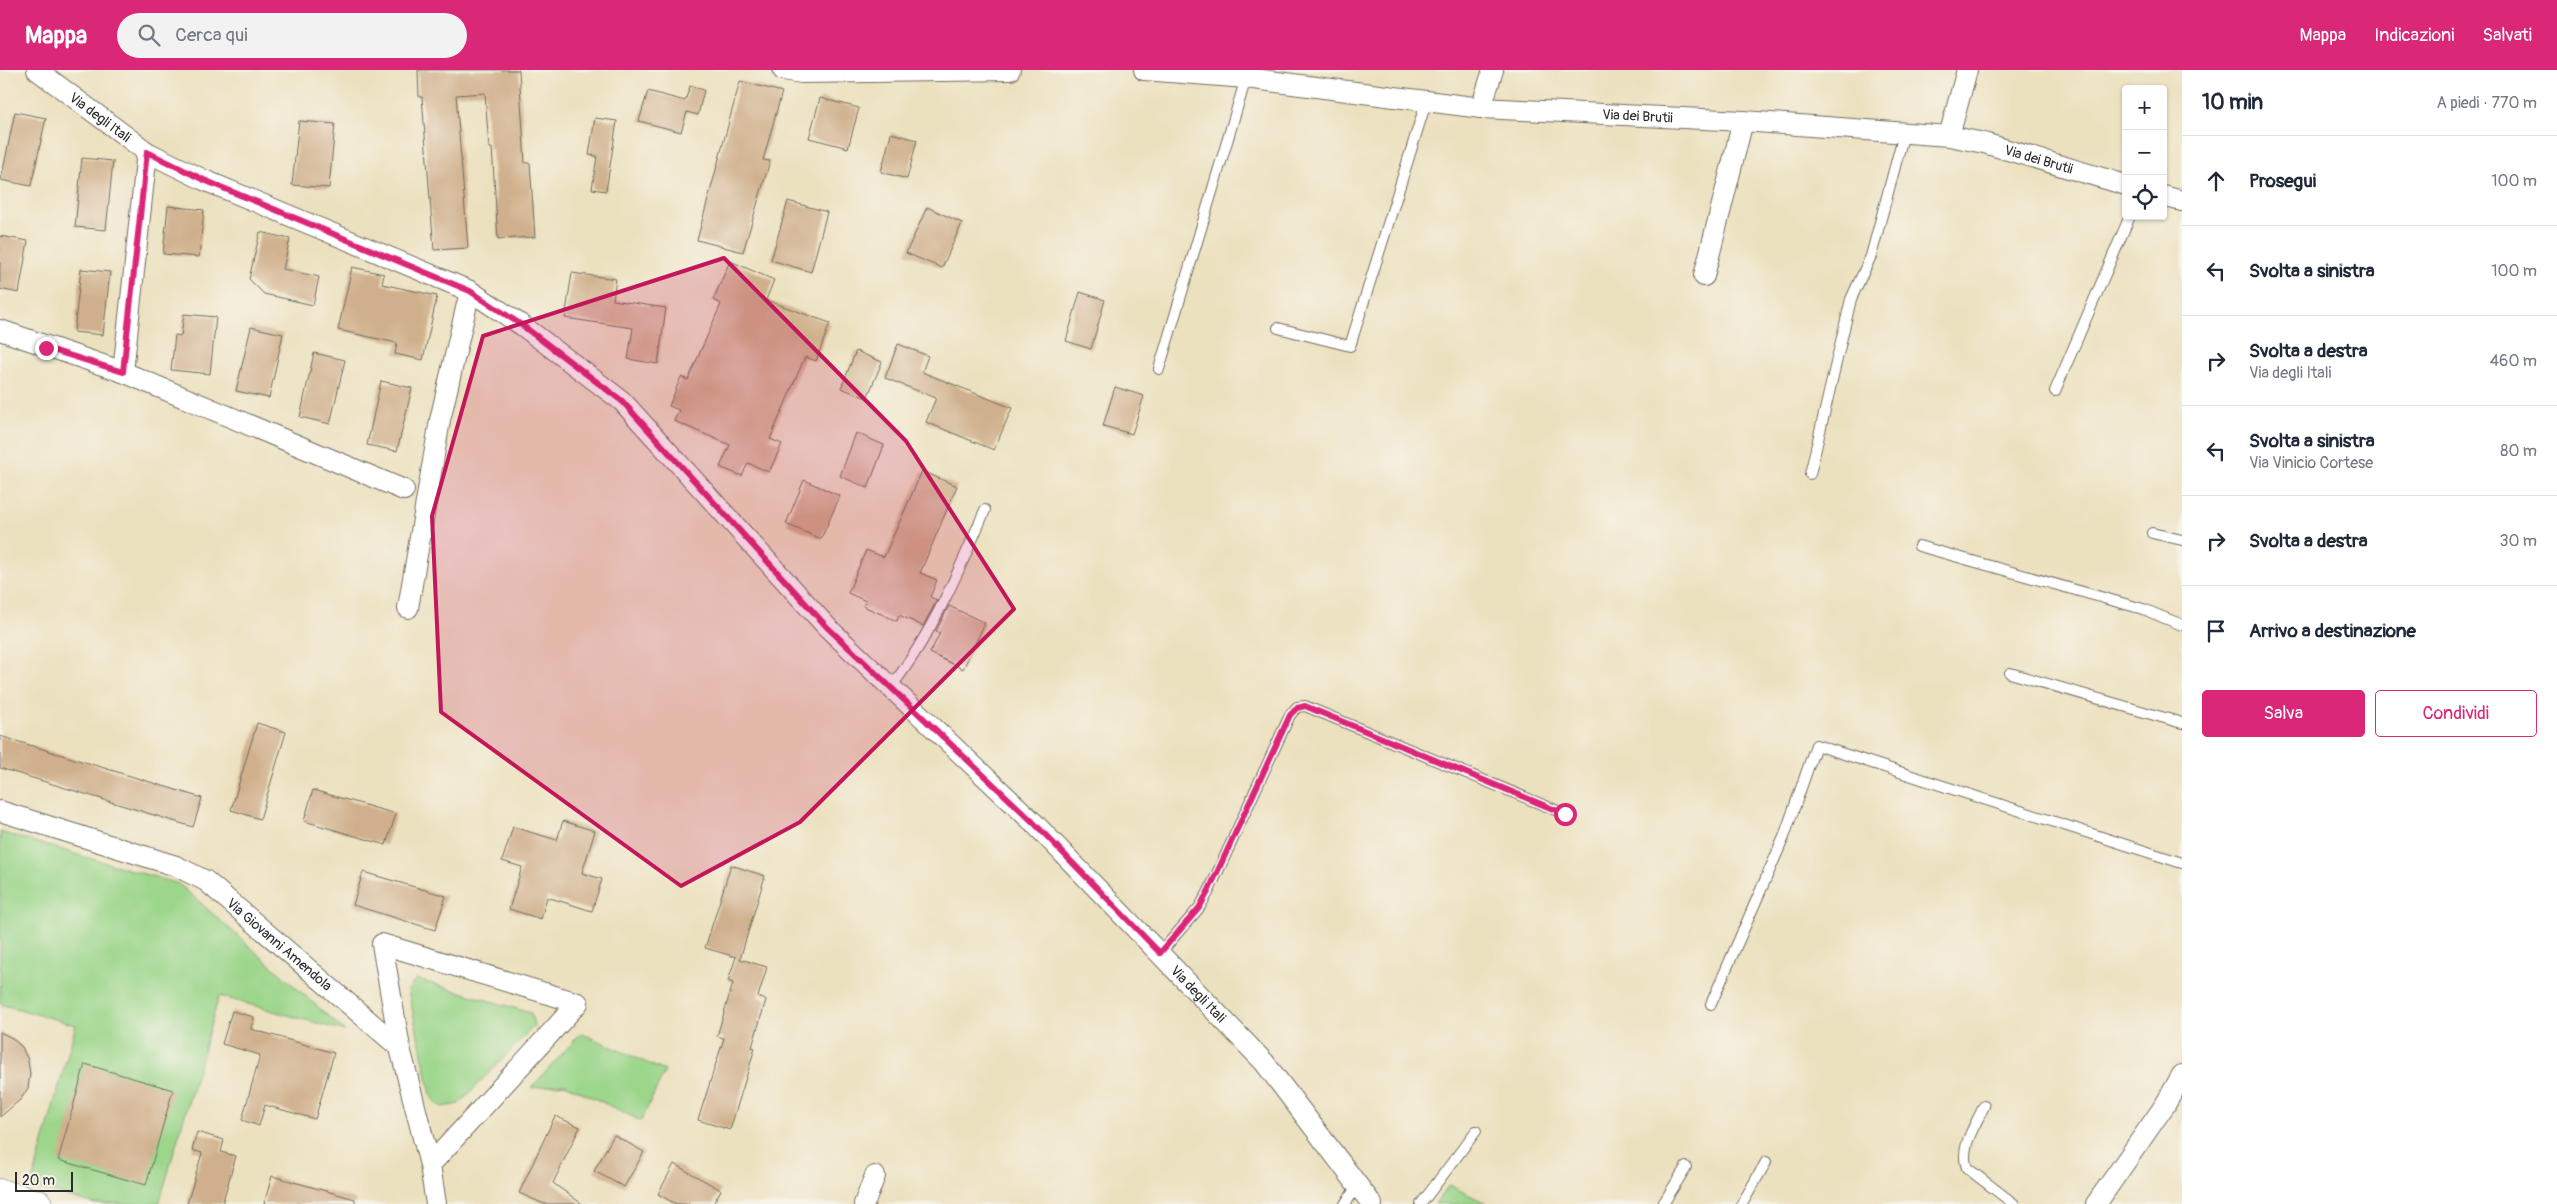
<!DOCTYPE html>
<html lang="it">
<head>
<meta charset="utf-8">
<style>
  body { margin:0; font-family:Pangolin,sans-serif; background:#f2f2f3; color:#1f2937 }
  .controls { position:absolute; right:15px; top:15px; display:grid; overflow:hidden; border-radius:5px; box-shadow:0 1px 4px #0004 }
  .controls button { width:45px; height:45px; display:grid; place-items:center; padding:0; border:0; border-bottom:1px solid #e0e1e3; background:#fff; color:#1f2937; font:25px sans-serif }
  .scale { position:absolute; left:15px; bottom:12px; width:58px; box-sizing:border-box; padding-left:5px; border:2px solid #2b2b2b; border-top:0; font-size:14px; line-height:18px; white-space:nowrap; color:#2b2b2b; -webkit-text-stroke:4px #f7f3e8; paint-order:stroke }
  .stop { position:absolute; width:15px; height:15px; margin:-11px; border:4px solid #db2777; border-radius:50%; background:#fff }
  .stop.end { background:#db2777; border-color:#fff; box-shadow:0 1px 5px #0008 }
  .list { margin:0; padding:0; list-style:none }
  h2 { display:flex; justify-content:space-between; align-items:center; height:65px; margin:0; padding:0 20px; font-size:21px }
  h2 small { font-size:16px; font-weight:400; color:#747a83 }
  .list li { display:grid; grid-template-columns:32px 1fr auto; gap:15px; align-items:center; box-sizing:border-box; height:90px; padding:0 20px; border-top:1px solid #e0e1e3 }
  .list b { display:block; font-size:19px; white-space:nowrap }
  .list p { margin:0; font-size:16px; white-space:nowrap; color:#747a83 }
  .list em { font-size:16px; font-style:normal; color:#747a83 }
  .actions { display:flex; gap:10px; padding:15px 20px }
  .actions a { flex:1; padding:11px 0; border:1px solid #db2777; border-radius:5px; text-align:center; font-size:18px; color:#db2777 }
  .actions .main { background:#db2777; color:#fff }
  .icon { flex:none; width:28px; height:28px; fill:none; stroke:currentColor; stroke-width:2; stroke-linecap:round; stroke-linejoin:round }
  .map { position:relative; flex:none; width:2182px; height:1134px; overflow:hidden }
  header { display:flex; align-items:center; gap:30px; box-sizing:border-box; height:70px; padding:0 25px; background:#db2777; color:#fff }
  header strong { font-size:24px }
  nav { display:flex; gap:28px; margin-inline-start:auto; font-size:18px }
  .search { width:350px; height:45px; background:#f2f2f3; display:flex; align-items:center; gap:12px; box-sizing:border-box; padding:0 18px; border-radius:28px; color:#747a83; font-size:19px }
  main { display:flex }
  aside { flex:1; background:#fff }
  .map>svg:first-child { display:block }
  .green { fill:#9bd68b; stroke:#63805b }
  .building { fill:#d0b08c }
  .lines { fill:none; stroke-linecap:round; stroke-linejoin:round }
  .lane-casing { stroke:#6f6b5f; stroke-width:12 }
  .street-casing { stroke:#6f6b5f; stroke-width:22 }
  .secondary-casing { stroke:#6f6b5f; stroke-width:29 }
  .lane { stroke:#fff; stroke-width:10 }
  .street { stroke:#fff; stroke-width:20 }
  .secondary { stroke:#fff; stroke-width:28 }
  .route { stroke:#db2777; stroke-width:6 }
  .marked { fill:#c2185b; fill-opacity:0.2; stroke:#c2185b; stroke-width:4; stroke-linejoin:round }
  .labels { text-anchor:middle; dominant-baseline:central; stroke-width:5; stroke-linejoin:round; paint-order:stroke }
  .street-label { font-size:14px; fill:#2b2b2b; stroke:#f7f3e8 }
</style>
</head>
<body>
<header>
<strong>Mappa</strong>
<div class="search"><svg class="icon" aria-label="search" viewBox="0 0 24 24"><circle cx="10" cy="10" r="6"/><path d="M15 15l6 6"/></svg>Cerca qui</div>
<nav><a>Mappa</a><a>Indicazioni</a><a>Salvati</a></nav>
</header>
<main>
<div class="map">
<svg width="2182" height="1134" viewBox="0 0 2182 1134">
  <rect width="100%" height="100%" fill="#f7f3e8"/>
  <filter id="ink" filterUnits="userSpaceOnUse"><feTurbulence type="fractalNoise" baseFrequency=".02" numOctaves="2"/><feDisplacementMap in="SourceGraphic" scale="10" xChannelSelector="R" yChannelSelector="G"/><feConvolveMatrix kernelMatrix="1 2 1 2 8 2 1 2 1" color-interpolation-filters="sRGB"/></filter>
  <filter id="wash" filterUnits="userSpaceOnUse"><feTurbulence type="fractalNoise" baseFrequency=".0096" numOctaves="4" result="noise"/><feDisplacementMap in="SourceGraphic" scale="20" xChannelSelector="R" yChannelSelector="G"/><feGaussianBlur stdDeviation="1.12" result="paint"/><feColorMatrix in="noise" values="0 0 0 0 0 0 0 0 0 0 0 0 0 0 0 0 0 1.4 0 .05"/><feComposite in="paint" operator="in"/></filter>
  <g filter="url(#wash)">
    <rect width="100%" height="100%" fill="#ece1bf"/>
    <!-- green -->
    <g class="green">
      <path d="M0 762 179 814 345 961 219 926 159 1134H95L31 1116 76 955 0 934Z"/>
      <path d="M416 909 531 943 534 956 459 1034 442 1037 432 1029 408 920Z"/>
      <path d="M581 963 665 1001 641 1051 565 1014 531 1018Z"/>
      <path d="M1449 1115 1488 1134H1435Z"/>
    </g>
    <g id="blocks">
      <!-- building -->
      <g class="building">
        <path d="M418 0H519L525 93H530L535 167 498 169 492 78H489L485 23 456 25 468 178 434 180 422 27H419Z"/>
        <path d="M740 11 782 22 763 90 770 91 743 182 697 170Z"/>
        <path d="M690 16 704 20 698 45 687 42 681 62 639 51 648 21 685 31Z"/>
        <path d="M820 28 859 38 848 78 809 68Z"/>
        <path d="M15 42 46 48 31 116 1 110Z"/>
        <path d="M595 48 617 51 606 121 592 119 597 86 589 85Z"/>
        <path d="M299 51 335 54 329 118 292 115Z"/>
        <path d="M891 63 917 70 907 109 881 102Z"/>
        <path d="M82 88 113 91 106 160 75 157Z"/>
        <path d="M788 131 827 142 811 202 771 190Z"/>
        <path d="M168 136 204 140 199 187 163 184Z"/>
        <path d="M927 137 962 153 942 198 906 183Z"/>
        <path d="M260 162 290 169 283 199 319 207 313 235 264 224 249 209Z"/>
        <path d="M0 166 28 171 19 223 0 219Z"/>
        <path d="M730 191 774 210 766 230 830 253 816 291 805 287 770 369 782 374 769 402 748 393 742 406 720 397 730 375 674 351 679 340 669 336 681 307 688 310 721 234 713 230Z"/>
        <path d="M352 197 384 204 382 214 437 226 423 290 395 284 397 273 338 260Z"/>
        <path d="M81 199 110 202 103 265 74 262Z"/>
        <path d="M572 203 616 209 613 230 666 238 658 294 628 289 633 258 565 248Z"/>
        <path d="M1080 222 1105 230 1091 279 1066 271Z"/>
        <path d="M184 244 216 247 210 304 171 300 175 265 181 266Z"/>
        <path d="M251 257 283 264 269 328 236 321Z"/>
        <path d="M898 274 928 286 922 302 1012 338 994 380 926 352 936 328 885 308Z"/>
        <path d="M856 281 882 292 867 328 841 318Z"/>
        <path d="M314 283 345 290 330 354 300 347Z"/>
        <path d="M381 311 412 318 397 381 367 375Z"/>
        <path d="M1115 317 1144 326 1132 364 1103 356Z"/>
        <path d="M856 363 884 375 868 418 840 406Z"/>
        <path d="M922 401 957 416 920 503 937 510 930 527 937 530 923 556 899 545 897 551 863 536 866 531 848 523 866 480 884 487Z"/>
        <path d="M804 410 840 426 821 469 786 454Z"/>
        <path d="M949 536 985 553 963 599 930 583 940 563 936 561Z"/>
        <path d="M257 653 286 662 260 749 231 740Z"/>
        <path d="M0 666 202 728 193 757 0 698Z"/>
        <path d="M313 720 396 744 386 775 304 751Z"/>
        <path d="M563 751 595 761 582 803 602 809 592 841 547 827 541 849 509 839 522 797 502 791 513 757 557 770Z"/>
        <path d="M731 795 765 806 740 889 767 897 758 927 766 930 752 977 755 978 730 1060 698 1050 724 968 717 966 733 913 728 911 736 887 705 878Z"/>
        <path d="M363 802 446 826 435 860 353 835Z"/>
        <path d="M232 941 254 947 251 959 334 983 315 1049 265 1035 259 1056 242 1050 260 985 222 974Z"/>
        <path d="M0 962 12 968 22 977 28 990 30 1004 28 1018 21 1029 0 1047Z"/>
        <path d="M85 994 173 1020 146 1115 58 1090Z"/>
        <path d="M555 1046 580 1057 553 1113 582 1134H544L519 1123Z"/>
        <path d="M197 1062 224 1070 221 1082 236 1086 222 1134H187L202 1083 192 1080Z"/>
        <path d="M614 1065 644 1082 624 1117 594 1101Z"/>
        <path d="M674 1094 721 1120 713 1134H676L658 1124Z"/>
        <path d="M272 1106 355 1129V1134H264Z"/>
      </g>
    </g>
  </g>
  <g filter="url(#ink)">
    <use href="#blocks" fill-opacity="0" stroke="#6f6b5f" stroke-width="1"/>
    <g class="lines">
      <defs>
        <g id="lane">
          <path d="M1278 258 1350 276 1427 29"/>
          <path d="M1159 299 1246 8"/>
          <path d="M2055 321 2130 146"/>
          <path d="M1810 404 1851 229 1871 186 1904 63"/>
          <path d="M2152 463 2182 470"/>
          <path d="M1919 476 2143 539 2182 555"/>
          <path d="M2010 603 2182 653"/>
          <path d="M891 617C932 564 959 501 985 440"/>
          <path d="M1160 883 1199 838 1208 823 1290 645 1297 637 1305 636 1565 744"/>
          <path d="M1711 934 1784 767 1816 675 2182 793"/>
          <path d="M1984 1036C1976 1055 1959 1077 1967 1098L2014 1134"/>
          <path d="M1345 1134 1358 1115"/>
          <path d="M1421 1134 1476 1061"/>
          <path d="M1663 1134 1686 1097"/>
          <path d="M1742 1134 1766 1092"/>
        </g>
        <g id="street">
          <path id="s1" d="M37 0 147 82 204 110 470 221 523 256 622 331 827 557 1033 752 1264 992 1372 1134"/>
          <path d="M783 0 802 3 1010 0"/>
          <path id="s2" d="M1144 0 1246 8 1481 38 1743 51 1949 66 1984 73 2126 115"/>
          <path d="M1481 38 1493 0"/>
          <path d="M1949 66 1967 0"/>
          <path d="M2163 126 2182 131"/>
          <path d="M1704 206 1743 51"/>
          <path d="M0 260 123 302 404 420"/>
          <path d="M123 302 147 82"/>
          <path d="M408 538 440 350 470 221"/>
          <path id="s3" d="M0 741 176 796 206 811 400 978"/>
          <path d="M430 1095 578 933 382 874 400 978 430 1095 436 1134"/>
          <path d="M864 1134 875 1106"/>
          <path d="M2096 1134 2165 1035 2182 1005"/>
        </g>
        <path id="secondary" d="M0 1123 38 1134"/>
      </defs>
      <!-- lane casing -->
      <use href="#lane" class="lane-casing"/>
      <!-- street casing -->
      <use href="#street" class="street-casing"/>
      <!-- secondary casing -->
      <use href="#secondary" class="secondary-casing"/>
      <!-- lane -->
      <use href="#lane" class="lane"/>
      <!-- street -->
      <use href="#street" class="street"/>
      <!-- secondary -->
      <use href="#secondary" class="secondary"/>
    </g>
  </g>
  <g class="lines" filter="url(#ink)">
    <!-- route -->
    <path class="route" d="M46 278 123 302 147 82 204 110 470 221 523 256 622 331 827 557 1033 752 1160 883 1199 838 1208 822 1290 645 1297 638 1305 636 1565 744"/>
  </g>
  <!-- marked area -->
  <path class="marked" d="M724 188 906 371 1014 539 800 752 681 816 441 642 432 446 483 266Z"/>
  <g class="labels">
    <!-- street labels -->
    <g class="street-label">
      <text stroke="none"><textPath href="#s2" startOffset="496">Via dei Brutii</textPath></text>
      <text stroke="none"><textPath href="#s1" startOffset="79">Via degli Itali</textPath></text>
      <text stroke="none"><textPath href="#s2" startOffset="901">Via dei Brutii</textPath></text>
      <text stroke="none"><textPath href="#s3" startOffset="315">Via Giovanni Amendola</textPath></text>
      <text stroke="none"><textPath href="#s1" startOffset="1504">Via degli Itali</textPath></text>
    </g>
  </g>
</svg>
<div class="controls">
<button>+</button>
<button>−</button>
<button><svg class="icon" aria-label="locate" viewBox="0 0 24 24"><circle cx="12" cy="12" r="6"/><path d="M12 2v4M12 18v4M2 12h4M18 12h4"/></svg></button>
</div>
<div class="scale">20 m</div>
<div class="stop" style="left:1565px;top:744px"></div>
<div class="stop end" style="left:46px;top:278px"></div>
</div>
<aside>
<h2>10 min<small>A piedi · 770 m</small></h2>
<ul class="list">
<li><svg class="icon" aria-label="ahead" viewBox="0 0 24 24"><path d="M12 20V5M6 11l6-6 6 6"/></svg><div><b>Prosegui</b></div><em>100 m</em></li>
<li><svg class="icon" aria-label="left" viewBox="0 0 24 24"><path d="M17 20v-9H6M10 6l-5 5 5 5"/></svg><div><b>Svolta a sinistra</b></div><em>100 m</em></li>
<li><svg class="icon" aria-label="right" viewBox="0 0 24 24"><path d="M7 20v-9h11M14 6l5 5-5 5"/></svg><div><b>Svolta a destra</b><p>Via degli Itali</p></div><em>460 m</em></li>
<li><svg class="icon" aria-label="left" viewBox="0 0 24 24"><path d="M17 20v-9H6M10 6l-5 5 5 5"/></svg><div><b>Svolta a sinistra</b><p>Via Vinicio Cortese</p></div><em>80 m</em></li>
<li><svg class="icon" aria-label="right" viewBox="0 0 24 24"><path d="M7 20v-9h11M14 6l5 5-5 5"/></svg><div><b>Svolta a destra</b></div><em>30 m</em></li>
<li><svg class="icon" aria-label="arrive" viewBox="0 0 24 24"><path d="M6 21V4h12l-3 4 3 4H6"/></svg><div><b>Arrivo a destinazione</b></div></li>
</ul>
<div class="actions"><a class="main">Salva</a><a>Condividi</a></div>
</aside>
</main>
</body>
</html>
